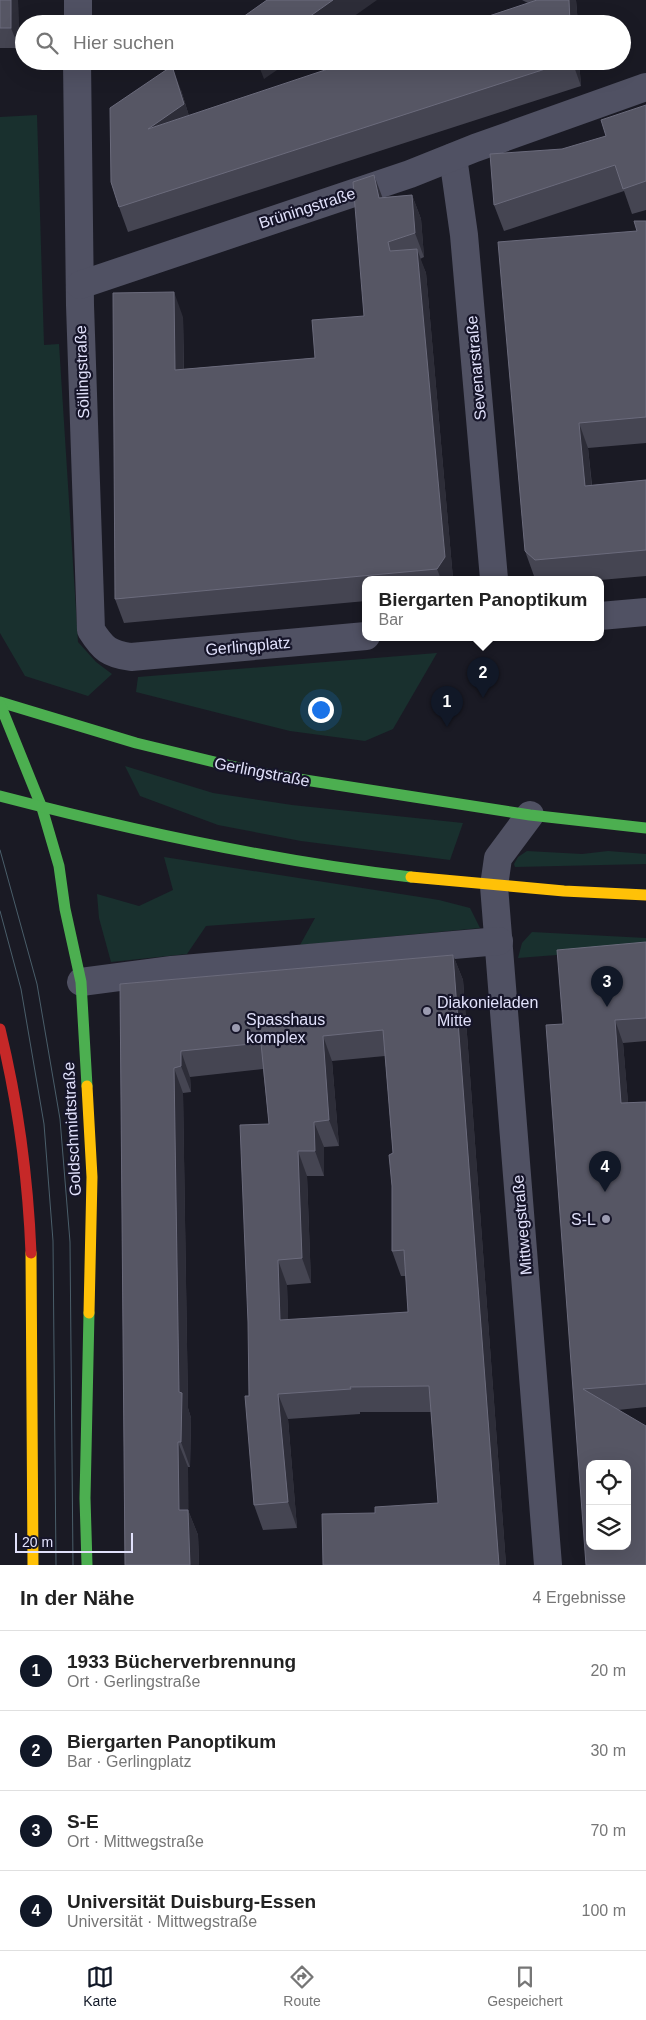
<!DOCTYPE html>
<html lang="de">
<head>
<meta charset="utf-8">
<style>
  body { margin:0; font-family:Arial,sans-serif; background:#f6f6f6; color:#222 }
  .controls { position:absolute; right:15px; bottom:15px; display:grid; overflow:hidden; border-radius:10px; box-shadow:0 5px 20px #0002 }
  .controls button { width:45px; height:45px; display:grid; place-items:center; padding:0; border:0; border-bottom:1px solid #e0e0e0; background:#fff; color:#222; font:25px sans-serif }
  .scale { position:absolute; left:15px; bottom:12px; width:118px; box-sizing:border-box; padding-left:5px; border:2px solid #e1e1fb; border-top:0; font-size:14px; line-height:18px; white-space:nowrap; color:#e1e1fb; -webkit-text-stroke:4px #161529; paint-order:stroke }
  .you { position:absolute; left:320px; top:709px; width:18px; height:18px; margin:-12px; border:4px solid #fff; border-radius:50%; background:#1a73e8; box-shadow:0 0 0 8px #1a73e833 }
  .badge { display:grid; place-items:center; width:32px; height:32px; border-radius:50%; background:#111827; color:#fff; font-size:16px; font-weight:700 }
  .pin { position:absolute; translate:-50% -41px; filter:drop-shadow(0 1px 2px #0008) }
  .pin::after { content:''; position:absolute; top:26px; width:18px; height:15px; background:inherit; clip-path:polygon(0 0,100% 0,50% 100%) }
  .popup { position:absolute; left:362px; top:576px; width:242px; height:65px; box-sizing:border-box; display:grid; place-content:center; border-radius:10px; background:#fff; filter:drop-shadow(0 1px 4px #0005); font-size:16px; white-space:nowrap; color:#767676 }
  .popup b { font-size:19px; color:#222 }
  .popup::after { content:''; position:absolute; left:50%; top:100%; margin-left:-10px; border:10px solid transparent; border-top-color:#fff }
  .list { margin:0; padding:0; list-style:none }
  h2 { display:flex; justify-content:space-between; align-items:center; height:65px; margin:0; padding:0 20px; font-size:21px }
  h2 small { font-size:16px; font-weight:400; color:#767676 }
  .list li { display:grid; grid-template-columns:32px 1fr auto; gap:15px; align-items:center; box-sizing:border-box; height:80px; padding:0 20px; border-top:1px solid #e0e0e0 }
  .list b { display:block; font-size:19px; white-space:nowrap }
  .list p { margin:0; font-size:16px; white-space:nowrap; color:#767676 }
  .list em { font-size:16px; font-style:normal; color:#767676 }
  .icon { flex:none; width:28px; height:28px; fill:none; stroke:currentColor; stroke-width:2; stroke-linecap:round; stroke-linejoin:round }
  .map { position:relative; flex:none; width:646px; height:1565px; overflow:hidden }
  .search { position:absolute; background:#fff; box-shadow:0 5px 20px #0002; left:15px; right:15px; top:15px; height:55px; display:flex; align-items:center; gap:12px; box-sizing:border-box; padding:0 18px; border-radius:28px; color:#767676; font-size:19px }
  .sheet { height:385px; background:#fff }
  nav { display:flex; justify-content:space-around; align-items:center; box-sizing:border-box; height:70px; border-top:1px solid #e0e0e0; background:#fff; font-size:14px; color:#767676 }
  nav a { display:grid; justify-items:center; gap:2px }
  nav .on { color:#111827 }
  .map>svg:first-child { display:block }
  .green { fill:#19302e }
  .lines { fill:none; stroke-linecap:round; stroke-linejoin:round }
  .street { stroke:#505163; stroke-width:28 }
  .fast { stroke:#4caf50; stroke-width:11 }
  .slow { stroke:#ffc107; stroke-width:11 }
  .jam { stroke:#c62828; stroke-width:11 }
  .tram { stroke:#4a5e6a; stroke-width:1 }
  .wall { fill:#454552; fill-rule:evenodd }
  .shaded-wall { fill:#2d2d38 }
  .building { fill:#565664; stroke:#6b6b7c; fill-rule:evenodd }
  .poi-dot { fill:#9b9bb0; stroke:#161529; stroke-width:2 }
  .labels { text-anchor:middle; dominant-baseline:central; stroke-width:4.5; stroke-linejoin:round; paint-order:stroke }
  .street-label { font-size:16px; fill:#e1e1fb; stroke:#161529 }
  .poi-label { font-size:16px; fill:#e1e1fb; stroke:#161529; text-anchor:start }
</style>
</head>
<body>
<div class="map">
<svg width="646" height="1565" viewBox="0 0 646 1565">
  <rect width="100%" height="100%" fill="#1a1a24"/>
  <!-- green -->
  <g class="green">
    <path d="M37 115 44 345 59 344 78 642 96 662 112 674 88 696 25 676 0 633V117Z"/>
    <path d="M437 653 393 729 365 741 290 731 136 692 138 677Z"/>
    <path d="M125 766 213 793 292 805 463 823 450 860 301 841 218 825 140 796Z"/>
    <path d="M527 851 582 854 608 851 646 854V864L515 867 514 864 518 857Z"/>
    <path d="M164 857 439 900 470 908 480 928 300 945 315 918 206 926 187 954 111 962 99 918 97 894 139 906 173 890Z"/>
    <path d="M532 932 646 938V948L518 958 522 943Z"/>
  </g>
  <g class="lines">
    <!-- street -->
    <g class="street">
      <path d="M78 24V0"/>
      <path d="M77 61 80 305 91 630C103 649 109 654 131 657L366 636"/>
      <path d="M453 157 464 235 494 579"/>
      <path d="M80 285 410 174 475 148 646 87"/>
      <path d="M600 616 646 612"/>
      <path d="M530 815 498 858 494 886 548 1565"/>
      <path d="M81 982 172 970 499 941"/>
    </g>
    <!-- fast -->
    <g class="fast">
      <path d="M0 702 136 743 260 773 530 815 646 828"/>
      <path d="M0 704 42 808 59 866 65 909 81 982 87 1086"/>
      <path d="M0 796C135 831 272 861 411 877"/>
      <path d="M87 1565 85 1498 89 1313"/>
    </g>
    <!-- slow -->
    <g class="slow">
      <path d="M411 877 564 891 646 895"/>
      <path d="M87 1086 92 1177 89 1313"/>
      <path d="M31 1253 33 1565"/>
    </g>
    <!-- jam -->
    <path class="jam" d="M0 1029C18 1103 28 1177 31 1253"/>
    <!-- tram -->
    <g class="tram">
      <path d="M0 850 37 984 60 1119 70 1242 73 1565"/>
      <path d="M0 911 21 989 44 1124 53 1241 56 1565"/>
    </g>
  </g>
  <!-- wall -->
  <g class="wall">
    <path d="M0 0H18L19 48H0Z"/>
    <path d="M522 0H576L578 24H465L528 3Z"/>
    <path d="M352 61H579L581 86 128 232 119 207 181 90 189 116Z"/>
    <path d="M646 105V210L632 214 624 191 504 231 494 205 606 136Z"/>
    <path d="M412 195 421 219 424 257 420 259 426 273 453 579H366V601L124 623 115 599 183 317 184 369 315 358 364 316 383 197Z"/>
    <path d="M646 221V443L588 448 592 485 646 480V576L600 580 538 579 534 576 525 551 637 231Z"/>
    <path d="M646 942V1041L623 1043 628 1103 646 1102V1407L618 1410 586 1565 563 1024Z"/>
    <path d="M453 955 463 980 506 1565 375 1513 438 1503 431 1412H360V1414L288 1419 297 1528 263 1530 254 1505 249 1396 269 1124 263 1069 190 1077 191 1092 183 1093 188 1408 191 1418 190 1467H188V1510L198 1535 199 1565H125L120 984ZM385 1056 393 1153 392 1251 401 1276H406L408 1312 288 1320 287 1285 311 1283 307 1176H324V1147L339 1146 332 1061Z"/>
  </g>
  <!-- shaded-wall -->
  <g class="shaded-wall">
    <path d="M11 0H18L19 48 11 28Z"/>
    <path d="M333 0H377L343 24H299Z"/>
    <path d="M569 0H576L578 24H570Z"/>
    <path d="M257 61H290L264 79Z"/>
    <path d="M572 61H579L581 86Z"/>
    <path d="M172 66 181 90 193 129H148Z"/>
    <path d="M374 175 383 199 379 198Z"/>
    <path d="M412 195 421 219 424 257 415 233Z"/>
    <path d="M417 249 426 273 453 579H441L437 569Z"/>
    <path d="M174 292 183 317 184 394 175 370Z"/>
    <path d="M579 423 588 448 594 510 585 486Z"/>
    <path d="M453 955 463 980 506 1565H499Z"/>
    <path d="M615 1020 623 1043 630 1126 621 1103Z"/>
    <path d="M323 1036 332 1061 339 1146 329 1120Z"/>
    <path d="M181 1051 190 1077 191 1092 181 1066Z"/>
    <path d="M174 1068 183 1093 188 1408 191 1418 190 1467 181 1442 179 1392Z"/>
    <path d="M314 1122 324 1147V1176L315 1151Z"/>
    <path d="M298 1151 307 1176 311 1283 302 1258Z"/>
    <path d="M278 1260 287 1285 289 1346 280 1320Z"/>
    <path d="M278 1394 288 1419 297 1528 288 1502Z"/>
    <path d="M178 1442 188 1467 189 1536 179 1510Z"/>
    <path d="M188 1510 198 1535 199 1565H190Z"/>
  </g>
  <!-- building -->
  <g class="building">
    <rect x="0" y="0" width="11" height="28"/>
    <path d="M267 0H333L299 24H245L243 17Z"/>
    <path d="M537 0H569L570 24H465Z"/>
    <path d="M352 61H570L119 207 111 182 110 108 172 66 184 104 148 129Z"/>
    <path d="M646 105V181L623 189 615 165 494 205 490 154 562 149 606 136 601 120Z"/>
    <path d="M374 175 379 198 412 195 415 233 388 242 390 251 417 249 445 557 437 569 115 599 113 293 174 292 175 370 315 358 312 320 364 316 353 182Z"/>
    <path d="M634 221H646V417L579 423 585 486 646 480V550L535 560 525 551 498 242 637 231Z"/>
    <path d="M646 942V1018L615 1020 621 1103 646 1102V1384L583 1389 646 1426V1565H586L546 1025 563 1024 557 950ZM590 1464H627V1546H590Z"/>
    <path d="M453 955 499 1565H323L322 1514 375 1513V1507L438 1503 429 1386 350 1387 351 1389 278 1394 288 1502 254 1505 245 1396H249L248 1322 240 1125 269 1124 261 1043 181 1051V1066L174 1068 179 1392 182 1393 181 1442H178L179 1510H188L190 1565H125L120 984ZM383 1030 393 1153 389 1155 392 1186V1251L404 1250 408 1312 280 1320 278 1260 302 1258 298 1151H315L314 1122 329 1120 323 1036Z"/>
  </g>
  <!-- markers -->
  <g class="poi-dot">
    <circle cx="427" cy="1011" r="5"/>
    <circle cx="236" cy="1028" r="5"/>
    <circle cx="606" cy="1219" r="5"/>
  </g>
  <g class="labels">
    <!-- street labels -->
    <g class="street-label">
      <text transform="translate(307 208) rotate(-18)">Brüningstraße</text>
      <text transform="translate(476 368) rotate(-95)">Sevenarstraße</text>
      <text transform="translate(82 372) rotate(-92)">Söllingstraße</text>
      <text transform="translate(248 646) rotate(-5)">Gerlingplatz</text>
      <text transform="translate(262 772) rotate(11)">Gerlingstraße</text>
      <text transform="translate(72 1129) rotate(-93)">Goldschmidtstraße</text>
      <text transform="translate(522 1225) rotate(-95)">Mittwegstraße</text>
    </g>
    <!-- poi labels -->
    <g class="poi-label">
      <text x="437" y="1002">Diakonieladen<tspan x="437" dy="18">Mitte</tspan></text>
      <text x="246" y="1019">Spasshaus<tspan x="246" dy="18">komplex</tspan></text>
      <text x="596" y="1219" text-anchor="end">S-L</text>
    </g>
  </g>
</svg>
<div class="controls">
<button><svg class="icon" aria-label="locate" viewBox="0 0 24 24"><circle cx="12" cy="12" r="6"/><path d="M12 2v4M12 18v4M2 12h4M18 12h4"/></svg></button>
<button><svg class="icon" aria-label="layers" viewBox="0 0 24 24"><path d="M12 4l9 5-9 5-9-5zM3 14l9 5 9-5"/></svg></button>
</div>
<div class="scale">20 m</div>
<div class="you"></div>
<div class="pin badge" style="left:447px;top:727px">1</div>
<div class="pin badge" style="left:483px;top:698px">2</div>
<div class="popup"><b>Biergarten Panoptikum</b>Bar</div>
<div class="pin badge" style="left:607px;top:1007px">3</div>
<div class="pin badge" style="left:605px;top:1192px">4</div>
<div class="search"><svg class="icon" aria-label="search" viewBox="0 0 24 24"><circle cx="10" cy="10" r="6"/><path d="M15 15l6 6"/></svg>Hier suchen</div>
</div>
<section class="sheet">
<h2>In der Nähe<small>4 Ergebnisse</small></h2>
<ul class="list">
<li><span class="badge">1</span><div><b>1933 Bücherverbrennung</b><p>Ort · Gerlingstraße</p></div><em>20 m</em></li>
<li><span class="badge">2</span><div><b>Biergarten Panoptikum</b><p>Bar · Gerlingplatz</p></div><em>30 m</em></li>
<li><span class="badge">3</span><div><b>S-E</b><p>Ort · Mittwegstraße</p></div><em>70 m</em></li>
<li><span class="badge">4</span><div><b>Universität Duisburg-Essen</b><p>Universität · Mittwegstraße</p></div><em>100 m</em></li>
</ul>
</section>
<nav>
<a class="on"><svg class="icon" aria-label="map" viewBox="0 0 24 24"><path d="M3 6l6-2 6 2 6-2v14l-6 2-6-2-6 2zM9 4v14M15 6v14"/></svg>Karte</a>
<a><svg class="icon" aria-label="directions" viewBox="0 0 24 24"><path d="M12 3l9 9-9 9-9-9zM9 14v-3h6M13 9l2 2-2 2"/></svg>Route</a>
<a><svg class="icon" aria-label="saved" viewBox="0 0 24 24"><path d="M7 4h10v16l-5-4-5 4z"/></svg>Gespeichert</a>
</nav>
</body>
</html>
